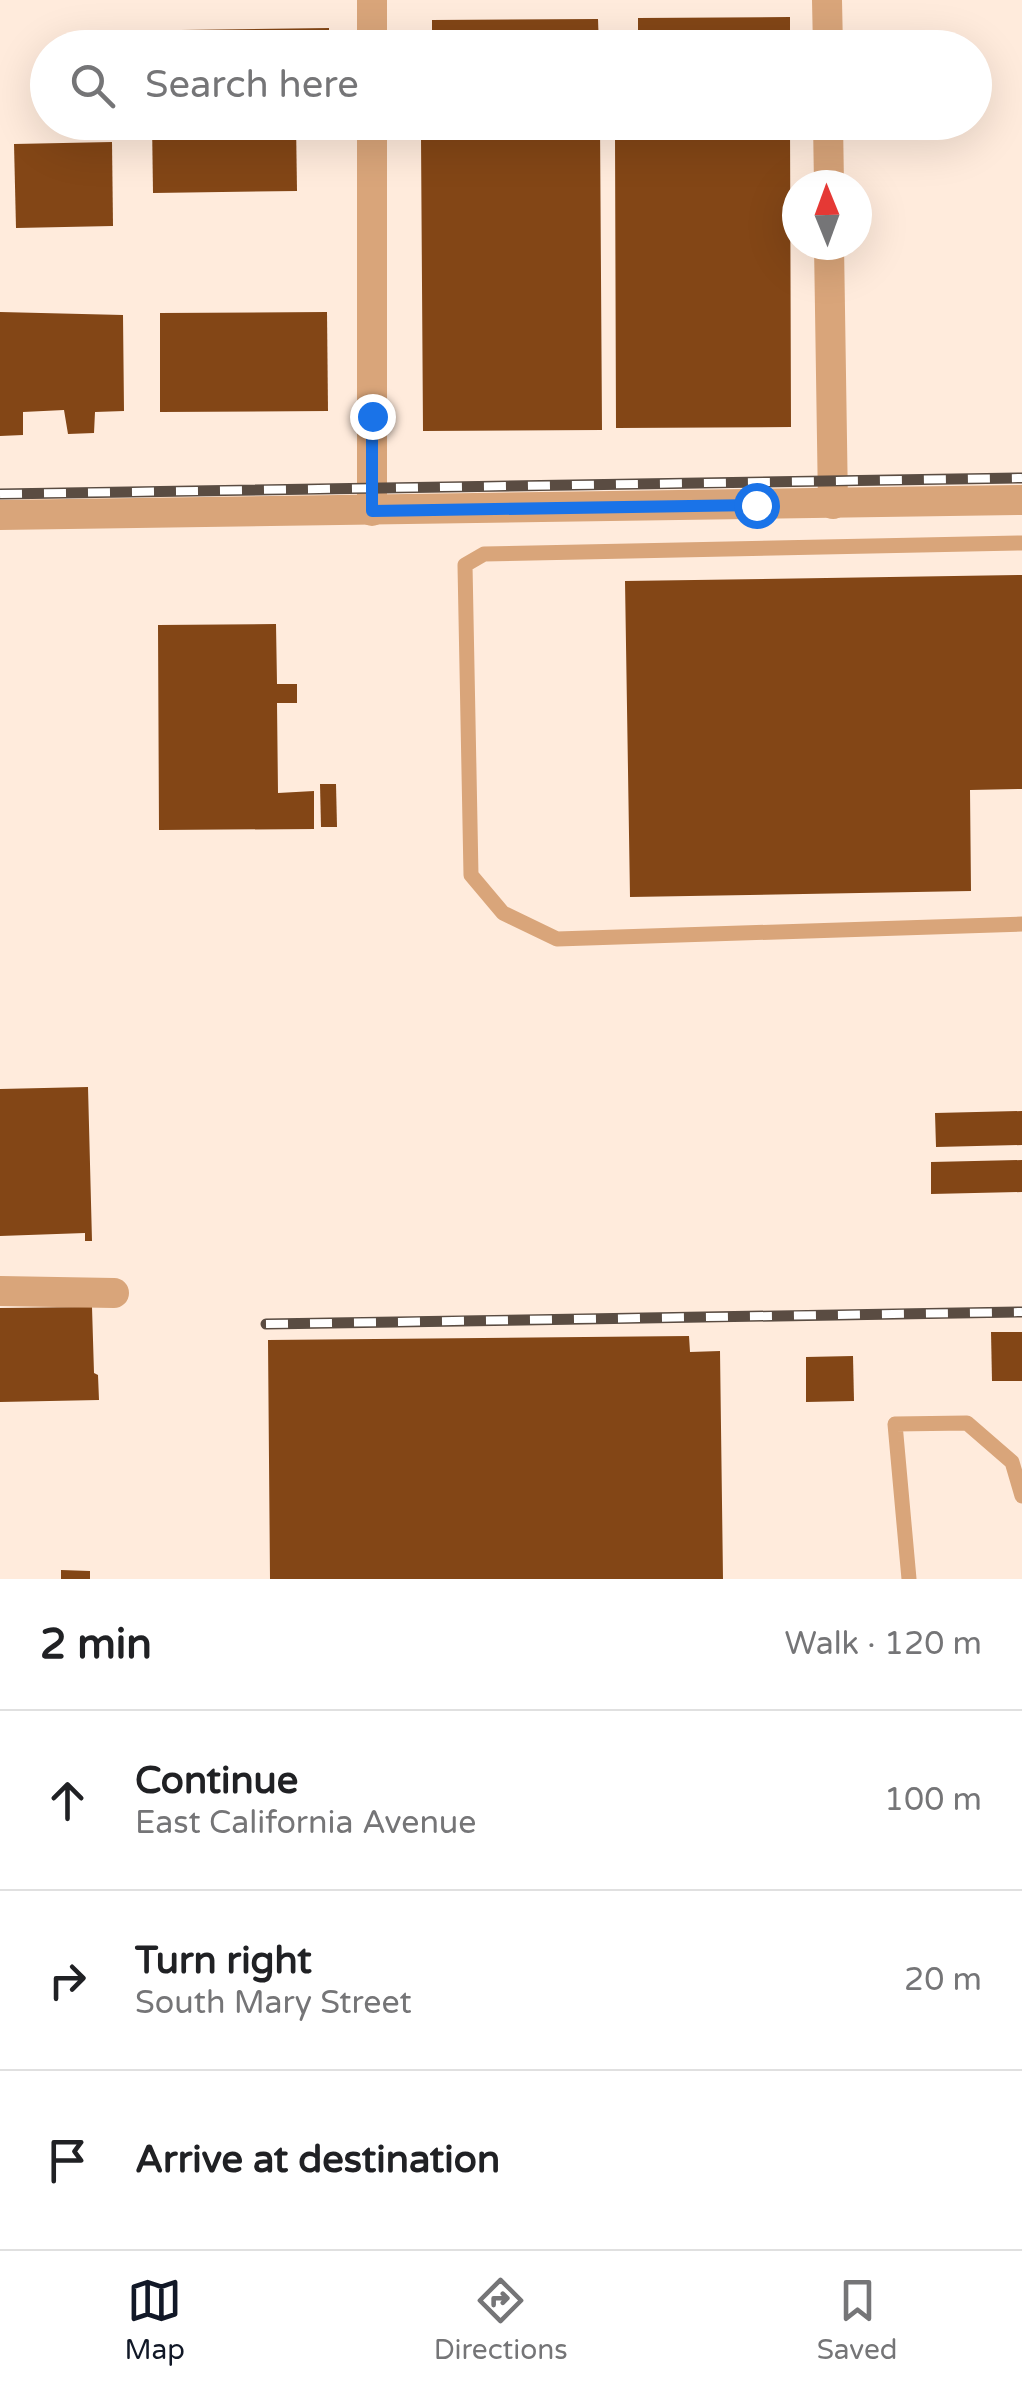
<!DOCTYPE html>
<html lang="en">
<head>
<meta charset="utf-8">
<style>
  body { margin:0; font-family:"Varela Round",sans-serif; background:#f2f2f2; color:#202124 }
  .compass { position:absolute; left:782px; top:170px; width:90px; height:90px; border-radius:50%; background:#fff; box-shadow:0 10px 40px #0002; rotate:359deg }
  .stop { position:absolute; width:30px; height:30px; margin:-22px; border:8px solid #1a73e8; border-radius:50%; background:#fff }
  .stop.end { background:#1a73e8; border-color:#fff; box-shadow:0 2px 10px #0008 }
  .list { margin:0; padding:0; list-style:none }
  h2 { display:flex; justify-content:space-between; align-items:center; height:130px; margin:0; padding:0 40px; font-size:42px }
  h2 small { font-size:32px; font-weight:400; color:#757577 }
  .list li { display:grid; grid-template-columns:65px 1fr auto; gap:30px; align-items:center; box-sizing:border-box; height:180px; padding:0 40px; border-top:2px solid #e0e0e0 }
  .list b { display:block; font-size:38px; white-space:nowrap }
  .list p { margin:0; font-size:32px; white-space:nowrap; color:#757577 }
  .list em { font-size:32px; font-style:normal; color:#757577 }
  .icon { flex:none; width:55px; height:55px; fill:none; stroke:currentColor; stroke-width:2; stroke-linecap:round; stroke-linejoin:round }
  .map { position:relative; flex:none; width:1022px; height:1579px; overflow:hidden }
  .search { position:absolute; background:#fff; box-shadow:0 10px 40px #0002; left:30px; right:30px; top:30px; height:110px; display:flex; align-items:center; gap:25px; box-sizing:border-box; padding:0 35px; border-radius:55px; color:#757577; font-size:38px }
  .sheet { height:670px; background:#fff }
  nav { display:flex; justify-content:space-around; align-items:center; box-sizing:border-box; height:140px; border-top:2px solid #e0e0e0; background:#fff; font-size:28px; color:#757577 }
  nav a { display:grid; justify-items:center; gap:5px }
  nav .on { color:#111827 }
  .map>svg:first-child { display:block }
  .building { fill:#834616 }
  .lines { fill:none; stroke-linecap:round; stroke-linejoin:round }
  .service { stroke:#d9a57a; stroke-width:15 }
  .minor { stroke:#d9a57a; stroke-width:30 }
  .rail-casing { stroke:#5a4c42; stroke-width:11 }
  .rail { stroke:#fff; stroke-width:8; stroke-dasharray:22; stroke-linecap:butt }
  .route { stroke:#1a73e8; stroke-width:12 }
</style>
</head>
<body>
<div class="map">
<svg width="1022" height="1579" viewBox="0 0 1022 1579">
  <rect width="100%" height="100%" fill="#ffebdc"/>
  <!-- building -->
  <g class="building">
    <path d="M790 17V48H638V18Z"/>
    <path d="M598 19 599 48H432V20Z"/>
    <path d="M329 28V48H181V30Z"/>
    <path d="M135 38V48H86V39Z"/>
    <path d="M152 122H296L297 191 153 193Z"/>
    <path d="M432 122H600L602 430 423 431 421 137H432Z"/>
    <path d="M627 122H790L791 427 616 428 615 135H627Z"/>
    <path d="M112 142 113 226 16 228 14 144Z"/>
    <path d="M0 312 123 315 124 411 95 412 94 433 68 434 64 410 23 412V435L0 436Z"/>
    <path d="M327 312 328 411 160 412V313Z"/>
    <path d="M1022 575V789L970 790 971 891 630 897 625 581Z"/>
    <path d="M276 624 277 684H297V703H277L278 793 314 791V829L159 830 158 625Z"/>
    <path d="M320 784H336L337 827H321Z"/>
    <path d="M88 1087 92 1241H85V1233L0 1236V1089Z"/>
    <path d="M1022 1111V1145L936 1147 935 1113Z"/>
    <path d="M1022 1160V1192L931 1194V1162Z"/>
    <path d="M92 1307 94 1373 98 1375 99 1400 0 1402V1308Z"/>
    <path d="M991 1332H1022V1381H992Z"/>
    <path d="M689 1336 690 1352 720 1351 723 1579H270L268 1340Z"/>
    <path d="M853 1356 854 1401 806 1402V1357Z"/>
    <path d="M61 1570 90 1571V1579H61Z"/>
  </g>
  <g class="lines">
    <!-- service -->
    <g class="service">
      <path d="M1022 543 484 554 465 565 471 875 503 913 557 939 1022 924"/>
      <path d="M909 1579 895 1424 967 1423 1012 1462 1022 1496"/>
    </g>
    <!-- minor -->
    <g class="minor">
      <path d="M372 0V48"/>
      <path d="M827 0 828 48"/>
      <path d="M372 122V511"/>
      <path d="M828 122 829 185"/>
      <path d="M829 245 833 504"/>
      <path d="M0 515 1022 500"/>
      <path d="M0 1291 114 1293"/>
    </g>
    <defs>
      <g id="rail">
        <path d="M0 494 1022 478"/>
        <path d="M266 1324 1022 1312"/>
      </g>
    </defs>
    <!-- rail casing -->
    <use href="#rail" class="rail-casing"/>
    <!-- rail -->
    <use href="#rail" class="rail"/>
  </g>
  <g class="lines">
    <!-- route -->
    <path class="route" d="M372 416V511L756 505"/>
  </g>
</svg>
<svg class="compass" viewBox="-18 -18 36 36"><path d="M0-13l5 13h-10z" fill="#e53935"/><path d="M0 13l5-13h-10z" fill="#757577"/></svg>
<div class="stop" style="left:756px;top:505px"></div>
<div class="stop end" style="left:372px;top:416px"></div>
<div class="search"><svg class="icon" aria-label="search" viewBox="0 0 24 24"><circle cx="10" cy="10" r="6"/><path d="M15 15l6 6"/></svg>Search here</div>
</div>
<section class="sheet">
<h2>2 min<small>Walk · 120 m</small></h2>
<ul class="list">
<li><svg class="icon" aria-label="ahead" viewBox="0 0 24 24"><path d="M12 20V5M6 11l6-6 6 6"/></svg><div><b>Continue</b><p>East California Avenue</p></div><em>100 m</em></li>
<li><svg class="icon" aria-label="right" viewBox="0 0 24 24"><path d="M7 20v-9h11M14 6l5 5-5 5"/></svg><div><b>Turn right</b><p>South Mary Street</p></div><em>20 m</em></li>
<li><svg class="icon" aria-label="arrive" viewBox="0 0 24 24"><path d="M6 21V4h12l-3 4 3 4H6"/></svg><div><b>Arrive at destination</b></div></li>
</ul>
</section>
<nav>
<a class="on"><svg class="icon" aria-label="map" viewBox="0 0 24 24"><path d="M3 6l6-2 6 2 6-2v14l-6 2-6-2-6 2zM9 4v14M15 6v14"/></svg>Map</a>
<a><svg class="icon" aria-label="directions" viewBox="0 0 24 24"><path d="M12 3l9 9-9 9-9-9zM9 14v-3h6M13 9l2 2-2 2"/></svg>Directions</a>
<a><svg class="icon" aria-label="saved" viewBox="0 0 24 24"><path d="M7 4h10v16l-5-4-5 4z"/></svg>Saved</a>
</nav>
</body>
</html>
